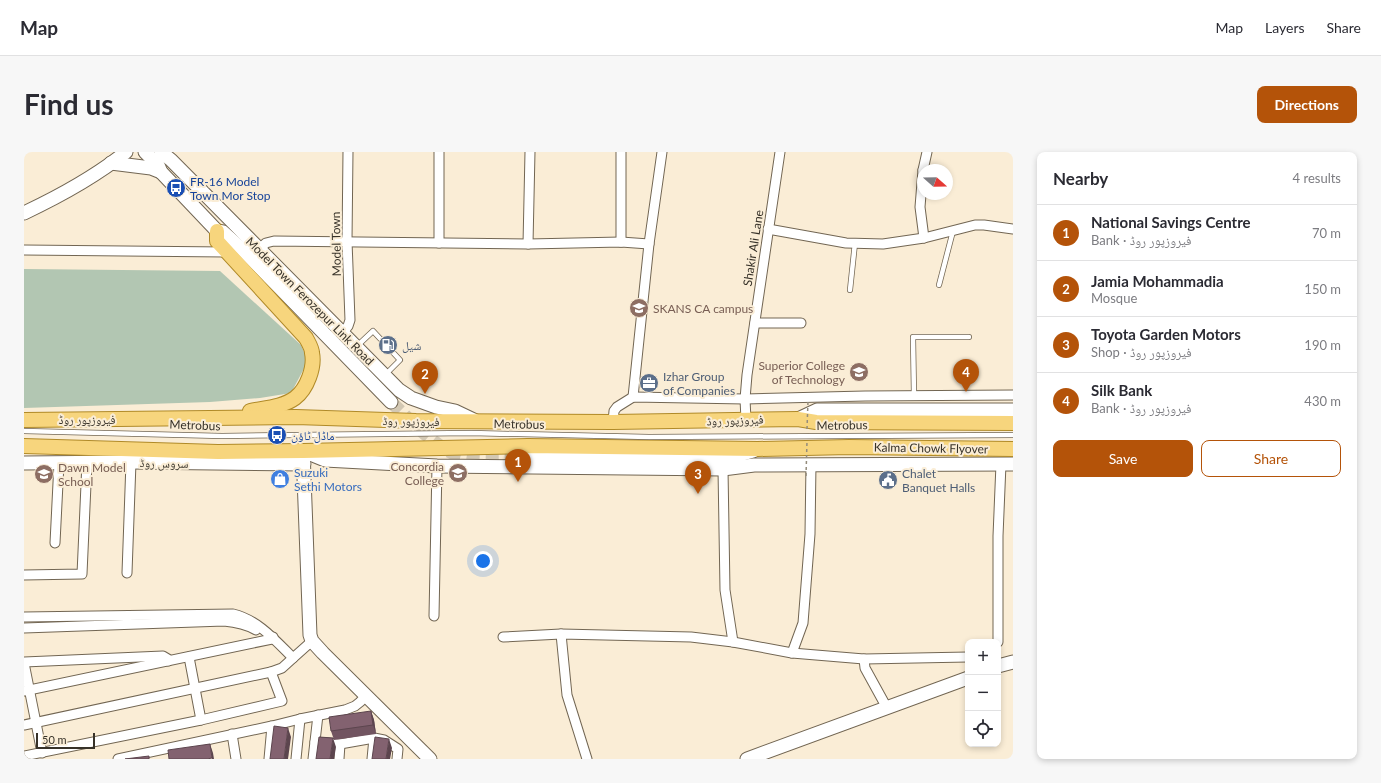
<!DOCTYPE html>
<html lang="en">
<head>
<meta charset="utf-8">
<style>
  body { margin:0; font-family:Lato,"Noto Naskh Arabic",sans-serif; background:#f7f7f7; color:#2b2b33 }
  .controls { position:absolute; right:12px; bottom:12px; display:grid; overflow:hidden; border-radius:8px; box-shadow:0 2px 6px #0003 }
  .controls button { width:36px; height:36px; display:grid; place-items:center; padding:0; border:0; border-bottom:1px solid #e1e1e2; background:#fff; color:#2b2b33; font:20px sans-serif }
  .compass { position:absolute; left:893px; top:12px; width:36px; height:36px; border-radius:50%; background:#fff; box-shadow:0 2px 6px #0003; rotate:110deg }
  .scale { position:absolute; left:12px; bottom:10px; width:59px; box-sizing:border-box; padding-left:4px; border:2px solid #373229; border-top:0; font-size:11px; line-height:14px; white-space:nowrap; color:#373229; -webkit-text-stroke:3px #faedd6; paint-order:stroke }
  .you { position:absolute; left:459px; top:409px; width:14px; height:14px; margin:-10px; border:3px solid #fff; border-radius:50%; background:#1a73e8; box-shadow:0 0 0 6px #1a73e833 }
  .badge { display:grid; place-items:center; width:26px; height:26px; border-radius:50%; background:#b45309; color:#fff; font-size:13px; font-weight:700 }
  .pin { position:absolute; translate:-50% -33px; filter:drop-shadow(0 1px 2px #0008) }
  .pin::after { content:''; position:absolute; top:21px; width:14px; height:12px; background:inherit; clip-path:polygon(0 0,100% 0,50% 100%) }
  .list { margin:0; padding:0; list-style:none }
  h2 { display:flex; justify-content:space-between; align-items:center; height:52px; margin:0; padding:0 16px; font-size:17px }
  h2 small { font-size:13px; font-weight:400; color:#7c7c81 }
  .list li { display:grid; grid-template-columns:26px 1fr auto; gap:12px; align-items:center; box-sizing:border-box; height:56px; padding:0 16px; border-top:1px solid #e1e1e2 }
  .list b { display:block; font-size:15px; white-space:nowrap }
  .list p { margin:0; font-size:13px; white-space:nowrap; color:#7c7c81 }
  .list em { font-size:13px; font-style:normal; color:#7c7c81 }
  .actions { display:flex; gap:8px; padding:12px 16px }
  .actions a { flex:1; padding:9px 0; border:1px solid #b45309; border-radius:8px; text-align:center; font-size:14px; color:#b45309 }
  .actions .main { background:#b45309; color:#fff }
  .icon { flex:none; width:22px; height:22px; fill:none; stroke:currentColor; stroke-width:2; stroke-linecap:round; stroke-linejoin:round }
  .map { position:relative; flex:none; width:989px; height:607px; overflow:hidden; border-radius:8px }
  header { display:flex; align-items:center; gap:24px; box-sizing:border-box; height:56px; padding:0 20px; background:#fff; border-bottom:1px solid #e1e1e2 }
  header strong { font-size:19px }
  nav { display:flex; gap:22px; margin-inline-start:auto; font-size:14px }
  .intro { display:flex; align-items:center; justify-content:space-between; box-sizing:border-box; height:96px; padding:0 24px }
  h1 { margin:0; font-size:28px }
  .button { padding:10px 18px; border-radius:8px; background:#b45309; color:#fff; font-size:14px; font-weight:700 }
  main { display:flex; gap:24px; padding:0 24px }
  aside { flex:1; background:#fff; border-radius:8px; box-shadow:0 2px 6px #0003 }
  .map>svg:first-child { display:block }
  .green { fill:#b2c6b2 }
  .lines { fill:none; stroke-linecap:round; stroke-linejoin:round }
  .secondary-tunnel { stroke:#d3c8b3; stroke-width:13; stroke-dasharray:13 6; stroke-linecap:butt }
  .lane-casing { stroke:#726653; stroke-width:6 }
  .street-casing { stroke:#726653; stroke-width:11 }
  .secondary-casing { stroke:#726653; stroke-width:15 }
  .primary-casing { stroke:#b08a28; stroke-width:16 }
  .lane { stroke:#fff; stroke-width:4.5 }
  .street { stroke:#fff; stroke-width:9 }
  .secondary { stroke:#fff; stroke-width:13 }
  .primary { stroke:#f7d57d; stroke-width:14 }
  .lane-bridge-casing { stroke:#726653; stroke-width:6; stroke-linecap:butt }
  .path-bridge { stroke:#948c7c; stroke-width:1.5; stroke-dasharray:3 3; stroke-linecap:butt }
  .lane-bridge { stroke:#fff; stroke-width:4.5 }
  .wall { fill:#715460 }
  .shaded-wall { fill:#5c454e }
  .building { fill:#836270; stroke:#5c454e }
  .labels { text-anchor:middle; dominant-baseline:central; stroke-width:4; stroke-linejoin:round; paint-order:stroke }
  .transit-label { font-size:12px; fill:#164399; stroke:#faedd6; text-anchor:start }
  .street-label { font-size:12px; fill:#373229; stroke:#faedd6 }
  .education-label { font-size:12px; fill:#785e54; stroke:#faedd6; text-anchor:start }
  .service-label { font-size:12px; fill:#4e5e75; stroke:#faedd6; text-anchor:start }
  .shop-label { font-size:12px; fill:#366cbe; stroke:#faedd6; text-anchor:start }
</style>
</head>
<body>
<header>
<strong>Map</strong>
<nav><a>Map</a><a>Layers</a><a>Share</a></nav>
</header>
<div class="intro"><h1>Find us</h1><a class="button">Directions</a></div>
<main>
<div class="map">
<svg width="989" height="607" viewBox="0 0 989 607">
  <rect width="100%" height="100%" fill="#faedd6"/>
  <!-- green -->
  <path class="green" d="M0 117 196 119 277 193 284 209 267 241 236 246 186 250 0 256Z"/>
  <g class="lines">
    <!-- secondary-tunnel -->
    <path class="secondary-tunnel" d="M367 250C383 265 411 295 431 302 449 308 475 306 495 306"/>
    <defs>
      <g id="lane">
        <path d="M915 133 929 79"/>
        <path d="M826 138 831 91"/>
        <path d="M333 194 349 179 376 208 362 222"/>
        <path d="M890 244 889 185H945"/>
      </g>
      <g id="street">
        <path d="M415 0V91"/>
        <path d="M597 0V90"/>
        <path d="M899 18 896 55 900 86"/>
        <path d="M899 18 903 0"/>
        <path d="M744 77 822 91 859 92 900 86 951 73H960L989 77"/>
        <path d="M504 92 506 0"/>
        <path d="M235 97 242 91 250 89 504 92 597 90 625 92"/>
        <path d="M0 98 202 100"/>
        <path d="M731 171H777"/>
        <path d="M319 180 324 174 326 168 323 89 324 0"/>
        <path d="M609 245 625 92 638 0"/>
        <path d="M722 268 721 247 723 223 756 0"/>
        <path d="M589 270 590 259 593 255 609 245 721 247 841 244 989 243"/>
        <path d="M699 317 701 438 709 490"/>
        <path d="M31 391 35 311"/>
        <path d="M103 421 107 310"/>
        <path d="M0 423 58 422 63 310"/>
        <path d="M410 464 413 314"/>
        <path d="M0 465 209 462C234 468 251 488 269 506L288 489"/>
        <path d="M0 476 200 469C211 470 222 472 232 478"/>
        <path d="M537 482 543 543 563 607"/>
        <path d="M479 485 537 482 667 485 709 490 768 501 840 507 944 505"/>
        <path d="M974 490V384L977 312"/>
        <path d="M768 501 779 471 786 382 787 312"/>
        <path d="M165 505 177 568"/>
        <path d="M840 507 841 516 863 556"/>
        <path d="M0 510 139 504 144 507V509"/>
        <path d="M0 511 18 601"/>
        <path d="M0 539 248 487 249 485"/>
        <path d="M0 573 247 520 258 516 269 506"/>
        <path d="M208 582 212 607"/>
        <path d="M291 590 316 592 350 586 360 588 374 597 373 607"/>
        <path d="M0 604 177 568 258 549 247 520"/>
        <path d="M94 607 248 574 276 567 321 558 331 554 336 550 342 544"/>
        <path d="M245 607 248 574"/>
        <path d="M272 607 276 567"/>
        <path d="M289 607 294 563"/>
        <path d="M315 607 316 592"/>
        <path d="M348 607 350 586"/>
      </g>
      <g id="secondary">
        <path d="M121 0 134 13 137 20 193 79 199 80 218 97 367 250"/>
        <path d="M137 0 147 8 375 238 387 246 412 255 431 259 452 269"/>
        <path d="M87 11 127 16 137 20"/>
        <path d="M0 61C36 44 71 25 102 0"/>
        <path d="M774 267 793 258H989"/>
        <path d="M495 306 632 308 651 306 708 305 729 299"/>
        <path d="M0 311 107 310 280 312"/>
        <path d="M974 514 989 510"/>
        <path d="M406 607 299 501 288 489 286 483 279 299 301 308 413 314 699 317 730 313 989 312"/>
        <path d="M723 607 944 526"/>
      </g>
      <g id="primary">
        <path d="M193 79V89L282 186C284 190 288 196 288 201 291 215 283 237 271 246 259 255 240 256 226 259"/>
        <path d="M0 268 272 265 392 269 589 270 774 267 792 270 989 271"/>
        <path d="M0 294 194 300 279 299 504 294 734 297 825 295 989 297"/>
      </g>
    </defs>
    <!-- lane casing -->
    <use href="#lane" class="lane-casing"/>
    <!-- street casing -->
    <use href="#street" class="street-casing"/>
    <!-- secondary casing -->
    <use href="#secondary" class="secondary-casing"/>
    <!-- primary casing -->
    <use href="#primary" class="primary-casing"/>
    <!-- lane -->
    <use href="#lane" class="lane"/>
    <!-- street -->
    <use href="#street" class="street"/>
    <!-- secondary -->
    <use href="#secondary" class="secondary"/>
    <!-- primary -->
    <use href="#primary" class="primary"/>
    <defs>
      <path id="lane-bridge" d="M0 279 198 284 447 281 625 285 989 283"/>
    </defs>
    <!-- lane-bridge casing -->
    <use href="#lane-bridge" class="lane-bridge-casing"/>
    <!-- path-bridge -->
    <g class="path-bridge">
      <path d="M783 277 784 249"/>
      <path d="M782 324 783 289"/>
    </g>
    <!-- lane-bridge -->
    <use href="#lane-bridge" class="lane-bridge"/>
  </g>
  <!-- wall -->
  <path class="wall" d="M347 559 350 568 352 582 310 588 307 579Z"/>
  <!-- shaded-wall -->
  <g class="shaded-wall">
    <path d="M347 559 350 568 352 582 349 573Z"/>
    <path d="M264 576 267 585 264 607H260Z"/>
    <path d="M309 586 312 595 310 607H306Z"/>
    <path d="M365 587 368 596 366 607H362Z"/>
    <path d="M186 592 189 601 190 607H188V606Z"/>
  </g>
  <!-- building -->
  <g class="building">
    <path d="M347 559 349 573 307 579 305 565Z"/>
    <path d="M250 574 264 576 260 607H246Z"/>
    <path d="M295 585 309 586 306 607H292Z"/>
    <path d="M351 585 365 587 362 607H348Z"/>
    <path d="M186 592 188 606 183 607H145L144 598Z"/>
    <path d="M125 604V607H101Z"/>
  </g>
  <!-- icons -->
  <defs>
    <symbol id="bus-disc" viewBox="-11 -11 22 22"><circle r="9.5" fill="#1a4fb4" stroke="#faedd6"/><path d="M-5-6H5V4H4V6H2V4H-2V6H-4V4H-5ZM-3.5-4V0h7V-4ZM-3.5 1.2v1.5H-2V1.2ZM2 1.2v1.5H3.5V1.2Z" fill="#fff"/></symbol>
    <symbol id="school-disc" viewBox="-11 -11 22 22"><circle r="9.5" fill="#8d6e63" stroke="#faedd6"/><path d="M0-5L7-2L0 1L-7-2ZM-4 1L0 2.5L4 1V4Q0 6-4 4Z" fill="#fff"/></symbol>
    <symbol id="fuel-disc" viewBox="-11 -11 22 22"><circle r="9.5" fill="#5c6f8a" stroke="#faedd6"/><path d="M-5.5-6h7V0h2V4h1.3V-2.5L3-4.5l.8-.8L6-3V5H2.5V1h-1V6h-7ZM-4.2-4.7v3.2H.2V-4.7Z" fill="#fff"/></symbol>
    <symbol id="university-disc" viewBox="-11 -11 22 22"><circle r="9.5" fill="#8d6e63" stroke="#faedd6"/><path d="M0-5L7-2L0 1L-7-2ZM-4 1L0 2.5L4 1V4Q0 6-4 4Z" fill="#fff"/></symbol>
    <symbol id="office-disc" viewBox="-11 -11 22 22"><circle r="9.5" fill="#5c6f8a" stroke="#faedd6"/><path d="M-6-3h4V-5.5h4V-3h4V5H-6ZM-1-4.5V-3h2v-1.5ZM-6 0V1H6V0Z" fill="#fff"/></symbol>
    <symbol id="shop-disc" viewBox="-11 -11 22 22"><circle r="9.5" fill="#3f7fe0" stroke="#faedd6"/><path d="M-5-2.5h2.3a2.7 3.5 0 0 1 5.4 0H5L5.5 6h-11ZM-1.5-2.5h3a1.5 2.3 0 0 0-3 0Z" fill="#fff"/></symbol>
    <symbol id="civic-disc" viewBox="-11 -11 22 22"><circle r="9.5" fill="#5c6f8a" stroke="#faedd6"/><path d="M-.6-6.5H3V-4.5H.6V-3L4-1V1h2V6H-6V1h2V-1L-.6-3ZM-1.2 2.5V6h2.4V2.5Z" fill="#fff"/></symbol>
  </defs>
  <g fill-rule="evenodd">
    <use href="#bus-disc" x="141" y="25" width="22" height="22"/>
    <use href="#school-disc" x="604" y="145" width="22" height="22"/>
    <use href="#fuel-disc" x="353" y="182" width="22" height="22"/>
    <use href="#university-disc" x="824" y="209" width="22" height="22"/>
    <use href="#office-disc" x="614" y="220" width="22" height="22"/>
    <use href="#bus-disc" x="242" y="272" width="22" height="22"/>
    <use href="#university-disc" x="423" y="310" width="22" height="22"/>
    <use href="#school-disc" x="9" y="311" width="22" height="22"/>
    <use href="#shop-disc" x="245" y="316" width="22" height="22"/>
    <use href="#civic-disc" x="853" y="317" width="22" height="22"/>
  </g>
  <g class="labels">
    <!-- transit labels -->
    <g class="transit-label">
      <text x="166" y="29">FR-16 Model<tspan x="166" dy="14">Town Mor Stop</tspan></text>
      <text x="267" y="283">ماڈل ٹاؤن</text>
    </g>
    <!-- street labels -->
    <g class="street-label">
      <text transform="translate(312 92) rotate(-91)">Model Town</text>
      <text transform="translate(729 96) rotate(-81)">Shakir Ali Lane</text>
      <text transform="translate(286 149) rotate(45)">Model Town Ferozepur Link Road</text>
      <text x="63" y="267">فیروزپور روڈ</text>
      <text transform="translate(711 268) rotate(-2)">فیروزپور روڈ</text>
      <text transform="translate(387 269) rotate(1)">فیروزپور روڈ</text>
      <text transform="translate(495 272) rotate(1)">Metrobus</text>
      <text transform="translate(171 273) rotate(2)">Metrobus</text>
      <text transform="translate(818 273) rotate(-1)">Metrobus</text>
      <text transform="translate(907 296) rotate(1)">Kalma Chowk Flyover</text>
      <text transform="translate(140 311) rotate(1)">سروس روڈ</text>
    </g>
    <!-- education labels -->
    <g class="education-label">
      <text x="629" y="156">SKANS CA campus</text>
      <text x="821" y="213" text-anchor="end">Superior College<tspan x="821" dy="14">of Technology</tspan></text>
      <text x="420" y="314" text-anchor="end">Concordia<tspan x="420" dy="14">College</tspan></text>
      <text x="34" y="315">Dawn Model<tspan x="34" dy="14">School</tspan></text>
    </g>
    <!-- service labels -->
    <g class="service-label">
      <text x="378" y="193">شیل</text>
      <text x="639" y="224">Izhar Group<tspan x="639" dy="14">of Companies</tspan></text>
      <text x="878" y="321">Chalet<tspan x="878" dy="14">Banquet Halls</tspan></text>
    </g>
    <!-- shop labels -->
    <g class="shop-label">
      <text x="270" y="320">Suzuki<tspan x="270" dy="14">Sethi Motors</tspan></text>
    </g>
  </g>
</svg>
<div class="controls">
<button>+</button>
<button>−</button>
<button><svg class="icon" aria-label="locate" viewBox="0 0 24 24"><circle cx="12" cy="12" r="6"/><path d="M12 2v4M12 18v4M2 12h4M18 12h4"/></svg></button>
</div>
<svg class="compass" viewBox="-18 -18 36 36"><path d="M0-13l5 13h-10z" fill="#e53935"/><path d="M0 13l5-13h-10z" fill="#7c7c81"/></svg>
<div class="scale">50 m</div>
<div class="you"></div>
<div class="pin badge" style="left:494px;top:330px">1</div>
<div class="pin badge" style="left:401px;top:242px">2</div>
<div class="pin badge" style="left:674px;top:342px">3</div>
<div class="pin badge" style="left:942px;top:240px">4</div>
</div>
<aside>
<h2>Nearby<small>4 results</small></h2>
<ul class="list">
<li><span class="badge">1</span><div><b>National Savings Centre</b><p>Bank · فیروزپور روڈ</p></div><em>70 m</em></li>
<li><span class="badge">2</span><div><b>Jamia Mohammadia</b><p>Mosque</p></div><em>150 m</em></li>
<li><span class="badge">3</span><div><b>Toyota Garden Motors</b><p>Shop · فیروزپور روڈ</p></div><em>190 m</em></li>
<li><span class="badge">4</span><div><b>Silk Bank</b><p>Bank · فیروزپور روڈ</p></div><em>430 m</em></li>
</ul>
<div class="actions"><a class="main">Save</a><a>Share</a></div>
</aside>
</main>
</body>
</html>
